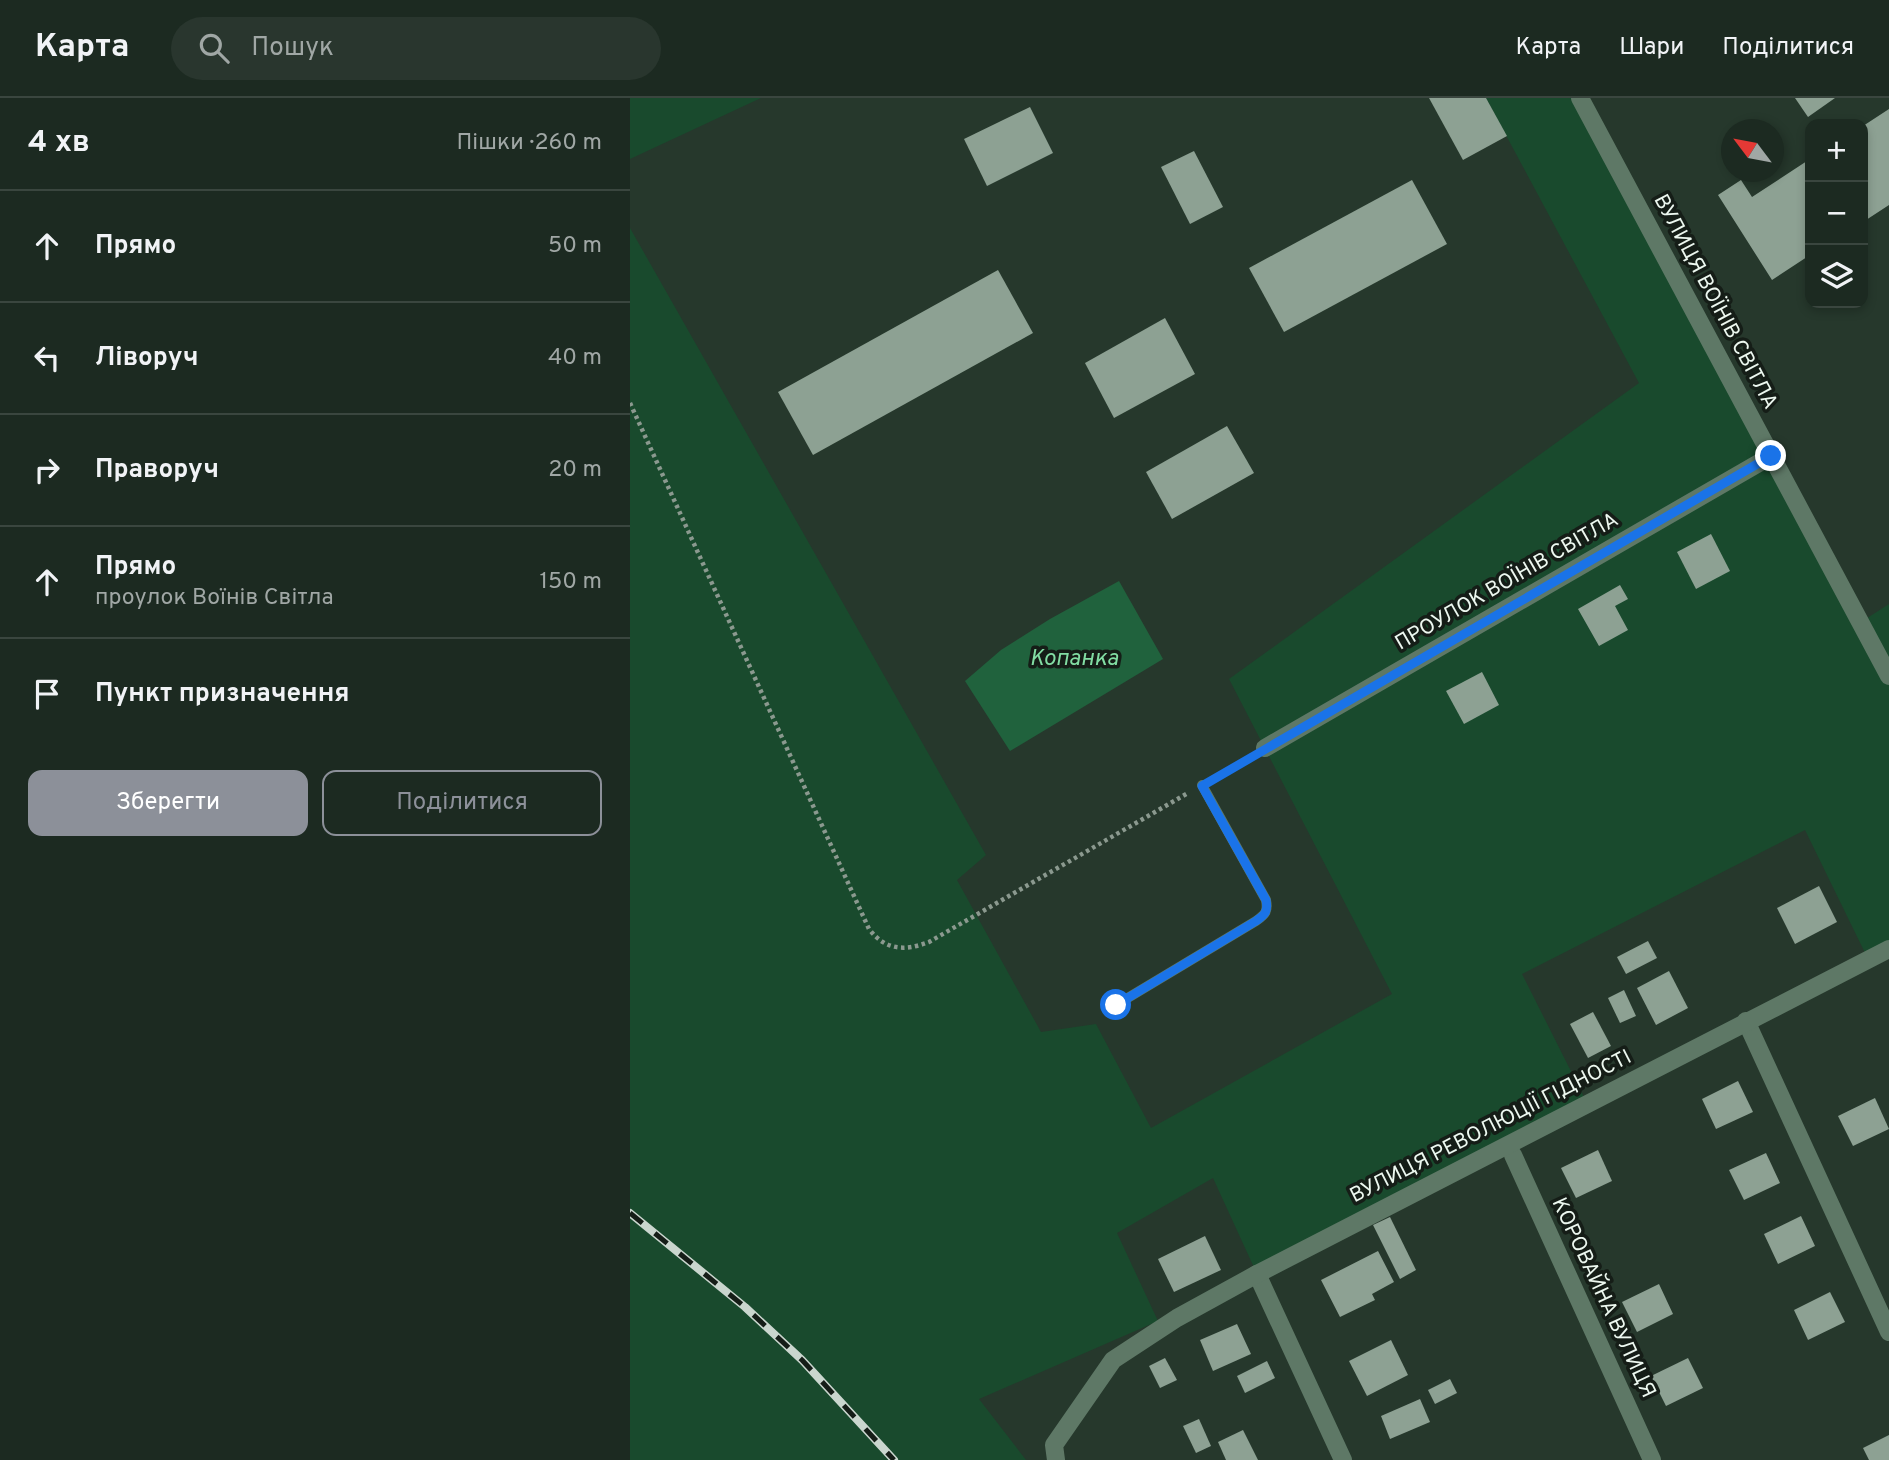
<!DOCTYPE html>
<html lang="uk">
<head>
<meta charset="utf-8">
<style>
  body { margin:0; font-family:Overpass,sans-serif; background:#29362e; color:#f1f3f6 }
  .controls { position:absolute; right:21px; top:21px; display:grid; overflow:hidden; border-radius:14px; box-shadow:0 4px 10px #0003 }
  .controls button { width:63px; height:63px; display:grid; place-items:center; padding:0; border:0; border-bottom:2px solid #3a463f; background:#1c2a21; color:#f1f3f6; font:35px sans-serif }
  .compass { position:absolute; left:1091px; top:21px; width:63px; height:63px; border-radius:50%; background:#1c2a21; box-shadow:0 4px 10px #0003; rotate:302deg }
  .stop { position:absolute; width:21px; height:21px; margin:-16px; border:5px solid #1a73e8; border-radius:50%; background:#fff }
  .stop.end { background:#1a73e8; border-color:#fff; box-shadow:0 2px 7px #0008 }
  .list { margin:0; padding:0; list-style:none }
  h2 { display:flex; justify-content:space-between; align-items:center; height:91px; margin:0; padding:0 28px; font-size:30px }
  h2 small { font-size:23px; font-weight:400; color:#a0a7a5 }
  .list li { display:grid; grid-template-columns:46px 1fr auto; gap:21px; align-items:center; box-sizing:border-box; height:112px; padding:0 28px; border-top:2px solid #3a463f }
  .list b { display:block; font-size:26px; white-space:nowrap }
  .list p { margin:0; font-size:23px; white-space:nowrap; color:#a0a7a5 }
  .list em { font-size:23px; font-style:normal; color:#a0a7a5 }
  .actions { display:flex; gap:14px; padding:21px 28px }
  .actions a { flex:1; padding:16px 0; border:2px solid #8c9099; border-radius:14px; text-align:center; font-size:24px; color:#8c9099 }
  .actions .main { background:#8c9099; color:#fff }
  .icon { flex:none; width:38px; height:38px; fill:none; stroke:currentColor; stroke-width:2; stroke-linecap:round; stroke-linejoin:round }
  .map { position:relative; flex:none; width:1259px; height:1362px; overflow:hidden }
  header { display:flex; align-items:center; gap:42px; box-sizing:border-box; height:98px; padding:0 35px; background:#1c2a21; border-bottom:2px solid #3a463f }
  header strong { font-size:33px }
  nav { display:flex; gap:38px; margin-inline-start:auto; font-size:24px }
  .search { width:490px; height:63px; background:#29362e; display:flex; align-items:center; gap:18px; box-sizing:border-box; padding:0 24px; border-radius:38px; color:#a0a7a5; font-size:26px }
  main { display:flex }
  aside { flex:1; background:#1c2a21 }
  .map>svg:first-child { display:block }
  .green { fill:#194a2d }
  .water { fill:#20623d }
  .building { fill:#8da193 }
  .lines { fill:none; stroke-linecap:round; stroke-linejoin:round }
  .path { stroke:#8b998f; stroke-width:4.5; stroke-dasharray:3.5 3.5; stroke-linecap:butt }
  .service { stroke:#5e7866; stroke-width:10 }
  .minor { stroke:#5e7866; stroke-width:18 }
  .tertiary { stroke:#5e7866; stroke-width:18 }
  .rail-casing { stroke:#cad6ce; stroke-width:8 }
  .rail { stroke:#151d17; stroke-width:5; stroke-dasharray:16; stroke-linecap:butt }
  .route { stroke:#1a73e8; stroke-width:9 }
  .labels { text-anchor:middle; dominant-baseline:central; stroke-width:7; stroke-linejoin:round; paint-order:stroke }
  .street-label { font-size:21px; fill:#edf8f0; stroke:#151d17 }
  .water-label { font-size:23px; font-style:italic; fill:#82dda3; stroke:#151d17 }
</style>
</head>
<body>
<header>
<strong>Карта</strong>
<div class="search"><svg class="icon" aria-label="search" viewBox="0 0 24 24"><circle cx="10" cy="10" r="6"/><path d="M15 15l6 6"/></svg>Пошук</div>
<nav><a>Карта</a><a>Шари</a><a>Поділитися</a></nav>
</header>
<main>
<aside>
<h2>4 хв<small>Пішки · 260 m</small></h2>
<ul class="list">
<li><svg class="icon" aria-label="ahead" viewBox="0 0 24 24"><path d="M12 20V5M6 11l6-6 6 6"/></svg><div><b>Прямо</b></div><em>50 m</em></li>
<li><svg class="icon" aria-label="left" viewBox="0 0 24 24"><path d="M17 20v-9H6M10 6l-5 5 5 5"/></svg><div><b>Ліворуч</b></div><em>40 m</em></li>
<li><svg class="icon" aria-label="right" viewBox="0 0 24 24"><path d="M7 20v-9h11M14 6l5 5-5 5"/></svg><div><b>Праворуч</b></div><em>20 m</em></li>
<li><svg class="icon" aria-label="ahead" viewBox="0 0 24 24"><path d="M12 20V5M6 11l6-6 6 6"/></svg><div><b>Прямо</b><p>проулок Воїнів Світла</p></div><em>150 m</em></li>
<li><svg class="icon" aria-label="arrive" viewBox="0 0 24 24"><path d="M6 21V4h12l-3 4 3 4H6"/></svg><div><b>Пункт призначення</b></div></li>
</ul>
<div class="actions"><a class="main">Зберегти</a><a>Поділитися</a></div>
</aside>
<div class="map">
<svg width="1259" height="1362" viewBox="0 0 1259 1362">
  <rect width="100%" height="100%" fill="#26382c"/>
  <!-- green -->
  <g class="green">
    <path d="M0 0H131L0 61Z"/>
    <path d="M856 0H949L1231 524 1259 506V850L1238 861 1175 732 892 876 957 1005 627 1176 583 1080 487 1135 528 1223 349 1301 396 1362H0V130L356 757 327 782 411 934 466 926 521 1030 762 896 599 581 1009 285Z"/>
  </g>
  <!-- water -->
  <path class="water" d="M489 483 533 561 380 653 335 583 371 552 420 521Z"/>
  <!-- building -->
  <g class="building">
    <path d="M799 0H856L877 38 833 62Z"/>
    <path d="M1165 0H1205L1178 19Z"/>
    <path d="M400 9 423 55 357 88 334 41Z"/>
    <path d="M1259 11V107L1233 124V28Z"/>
    <path d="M564 53 593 109 560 126 531 69Z"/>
    <path d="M1180 61V157L1142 182 1088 97 1111 82 1122 99Z"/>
    <path d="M782 82 817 146 654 234 619 170Z"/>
    <path d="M368 172 403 235 183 357 148 294Z"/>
    <path d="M535 220 565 276 484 320 455 265Z"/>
    <path d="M597 328 624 375 542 421 516 374Z"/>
    <path d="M1081 436 1100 473 1066 491 1047 454Z"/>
    <path d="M990 487 998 501 985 508 998 532 969 548 948 511Z"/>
    <path d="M852 574 869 607 834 626 816 593Z"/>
    <path d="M1189 788 1207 824 1165 846 1147 810Z"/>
    <path d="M1018 843 1027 860 996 876 987 859Z"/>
    <path d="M1039 873 1058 910 1026 927 1007 890Z"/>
    <path d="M994 892 1006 918 990 925 978 900Z"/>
    <path d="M963 914 981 948 958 960 940 926Z"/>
    <path d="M1108 983 1123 1014 1086 1031 1072 1001Z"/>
    <path d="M1245 1000 1259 1031 1223 1048 1208 1018Z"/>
    <path d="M968 1052 982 1083 946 1100 931 1070Z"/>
    <path d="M1136 1055 1150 1085 1114 1102 1099 1072Z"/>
    <path d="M1171 1118 1185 1148 1148 1166 1134 1136Z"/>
    <path d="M760 1119 786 1172 770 1181 743 1127Z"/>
    <path d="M575 1138 591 1172 544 1194 528 1161Z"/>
    <path d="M748 1153 764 1184 742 1196 745 1202 710 1219 691 1182Z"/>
    <path d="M1029 1186 1043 1216 1007 1234 992 1204Z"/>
    <path d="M1200 1194 1215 1224 1178 1242 1164 1212Z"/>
    <path d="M607 1226 621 1256 583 1273 570 1242Z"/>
    <path d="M761 1242 778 1277 737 1298 719 1263Z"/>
    <path d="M535 1260 547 1282 530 1290 519 1268Z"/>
    <path d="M1058 1260 1073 1290 1036 1308 1021 1278Z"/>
    <path d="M637 1263 645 1280 615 1295 607 1278Z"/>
    <path d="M820 1281 827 1295 805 1306 798 1292Z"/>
    <path d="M790 1301 800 1324 760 1341 751 1318Z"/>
    <path d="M569 1321 581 1348 566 1355 553 1328Z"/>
    <path d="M613 1332 628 1362H596L588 1344Z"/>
    <path d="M1259 1337V1362H1239L1233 1350Z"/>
  </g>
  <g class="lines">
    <!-- path -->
    <g class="path">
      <path d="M0 305 239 831C256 853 275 853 299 844L558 695"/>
      <path d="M587 679 618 660"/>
    </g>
    <!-- service -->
    <path class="service" d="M486 907 626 823C636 816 638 813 636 802L572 687"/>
    <!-- minor -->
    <g class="minor">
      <path d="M635 650 1141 358"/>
      <path d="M1116 923 1259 1234"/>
      <path d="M883 1057 1022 1362"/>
      <path d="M627 1176 713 1362"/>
      <path d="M426 1362 424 1347 483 1262 547 1220 627 1176 1259 851"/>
    </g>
    <!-- tertiary -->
    <path class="tertiary" d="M950 0 1259 578"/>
    <defs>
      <path id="rail" d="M0 1115 115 1209 172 1262 264 1362"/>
    </defs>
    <!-- rail casing -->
    <use href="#rail" class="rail-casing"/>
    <!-- rail -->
    <use href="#rail" class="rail"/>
  </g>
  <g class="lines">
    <!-- route -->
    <path class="route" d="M486 907 626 823C636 816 638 813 636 802L572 688 1141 358"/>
  </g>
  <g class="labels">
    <!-- street labels -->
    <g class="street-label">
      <text transform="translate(1085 204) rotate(62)">ВУЛИЦЯ ВОЇНІВ СВІТЛА</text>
      <text transform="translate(877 484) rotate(-30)">ПРОУЛОК ВОЇНІВ СВІТЛА</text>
      <text transform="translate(861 1029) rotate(-27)">ВУЛИЦЯ РЕВОЛЮЦІЇ ГІДНОСТІ</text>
      <text transform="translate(973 1200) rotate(65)">КОРОВАЙНА ВУЛИЦЯ</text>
    </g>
    <!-- water labels -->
    <g class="water-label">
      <text x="444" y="561">Копанка</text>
    </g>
  </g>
</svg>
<div class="controls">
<button>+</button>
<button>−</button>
<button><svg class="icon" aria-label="layers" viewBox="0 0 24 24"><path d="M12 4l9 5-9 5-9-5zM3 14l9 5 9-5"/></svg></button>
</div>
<svg class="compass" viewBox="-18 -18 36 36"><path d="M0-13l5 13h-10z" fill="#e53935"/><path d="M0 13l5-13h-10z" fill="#a0a7a5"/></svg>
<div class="stop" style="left:486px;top:907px"></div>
<div class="stop end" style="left:1141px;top:358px"></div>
</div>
</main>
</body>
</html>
